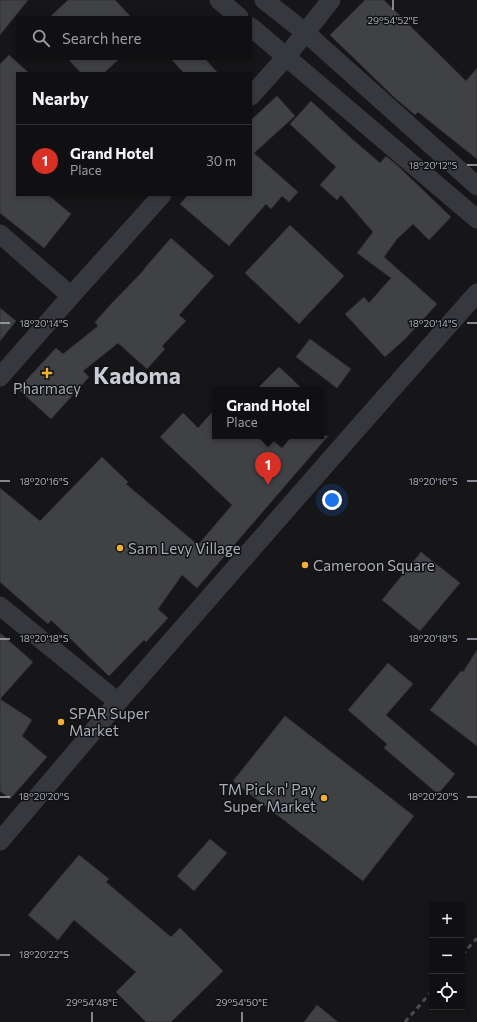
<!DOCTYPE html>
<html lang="en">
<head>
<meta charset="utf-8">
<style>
  body { margin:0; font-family:Commissioner,sans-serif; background:#19191b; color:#f1f3f6 }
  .controls { position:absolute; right:12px; bottom:12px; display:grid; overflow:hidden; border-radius:0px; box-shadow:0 2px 6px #0003 }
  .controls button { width:36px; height:36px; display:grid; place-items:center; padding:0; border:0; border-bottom:1px solid #303032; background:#101012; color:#f1f3f6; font:20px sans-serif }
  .you { position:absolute; left:332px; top:500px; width:14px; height:14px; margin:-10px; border:3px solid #fff; border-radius:50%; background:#1a73e8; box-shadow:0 0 0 6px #1a73e833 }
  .badge { display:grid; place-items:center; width:26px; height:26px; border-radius:50%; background:#d93025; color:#fff; font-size:13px; font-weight:700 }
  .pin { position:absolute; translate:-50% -33px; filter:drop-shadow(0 1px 2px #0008) }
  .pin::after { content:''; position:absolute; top:21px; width:14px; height:12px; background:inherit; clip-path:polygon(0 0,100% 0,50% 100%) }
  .popup { position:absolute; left:212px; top:387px; width:112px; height:52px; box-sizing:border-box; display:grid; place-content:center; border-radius:0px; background:#101012; filter:drop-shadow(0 1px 3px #0005); font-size:13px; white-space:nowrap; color:#9c9d9f }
  .popup b { font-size:15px; color:#f1f3f6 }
  .popup::after { content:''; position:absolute; left:50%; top:100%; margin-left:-8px; border:8px solid transparent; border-top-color:#101012 }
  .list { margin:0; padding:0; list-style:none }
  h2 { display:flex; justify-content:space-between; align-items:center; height:52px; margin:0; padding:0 16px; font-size:17px }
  h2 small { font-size:13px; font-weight:400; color:#9c9d9f }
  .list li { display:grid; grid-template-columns:26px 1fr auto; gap:12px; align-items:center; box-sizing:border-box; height:72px; padding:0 16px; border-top:1px solid #303032 }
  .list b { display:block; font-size:15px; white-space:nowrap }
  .list p { margin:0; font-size:13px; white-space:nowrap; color:#9c9d9f }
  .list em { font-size:13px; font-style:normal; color:#9c9d9f }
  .icon { flex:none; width:22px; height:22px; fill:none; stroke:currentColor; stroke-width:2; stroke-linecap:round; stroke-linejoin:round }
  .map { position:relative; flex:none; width:477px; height:1022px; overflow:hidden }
  .search { position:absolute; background:#101012; box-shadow:0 2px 6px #0003; left:16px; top:16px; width:236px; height:44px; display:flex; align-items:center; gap:10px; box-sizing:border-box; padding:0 14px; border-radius:0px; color:#9c9d9f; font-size:15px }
  .panel { position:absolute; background:#101012; box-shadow:0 2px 6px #0003; left:16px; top:72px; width:236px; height:124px; border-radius:0px }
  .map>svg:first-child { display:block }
  .building { fill:#404145; stroke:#303034 }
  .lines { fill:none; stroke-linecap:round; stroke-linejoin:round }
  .minor { stroke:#37383d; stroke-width:19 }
  .rail { stroke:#4a4c52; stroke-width:3; stroke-dasharray:5 4; stroke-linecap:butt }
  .ticks { fill:none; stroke:#a8adb8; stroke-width:1.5 }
  .poi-dot { fill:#f2b134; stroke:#111113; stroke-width:1.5 }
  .labels { text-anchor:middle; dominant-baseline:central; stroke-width:3; stroke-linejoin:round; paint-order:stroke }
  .poi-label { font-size:15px; fill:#a8adb8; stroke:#111113; text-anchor:start }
  .town-label { font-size:23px; font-weight:bold; fill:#c9ccd4; stroke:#111113 }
  .ticks-label { font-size:10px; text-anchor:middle; fill:#a8adb8; stroke:#111113; stroke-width:3; stroke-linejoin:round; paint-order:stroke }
</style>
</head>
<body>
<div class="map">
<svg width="477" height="1022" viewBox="0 0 477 1022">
  <rect width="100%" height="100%" fill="#161618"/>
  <!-- building -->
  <g class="building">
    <path d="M0 0H28L0 35Z"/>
    <path d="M68 0H115L131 17H50Z"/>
    <path d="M365 0H384L466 81 477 68V159L418 112 415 115 394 97 330 35Z"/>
    <path d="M9 55 29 73H17V195H48L71 214 44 248 0 213V64Z"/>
    <path d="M68 59H119L104 73H81Z"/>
    <path d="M171 59H205L218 73H184Z"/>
    <path d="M277 96 295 116 254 153 298 192 289 202 282 196 271 209 266 204 229 246 180 204 188 195H251V120Z"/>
    <path d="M311 101 351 138 380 163 386 156 399 167 451 217 429 240 413 224 397 239 384 257 437 304 405 339 385 357 345 314 364 297 369 303 391 278 357 253 373 232 341 195 337 200 320 185 336 167 290 124Z"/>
    <path d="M290 225 344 276 299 324 245 273Z"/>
    <path d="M171 238 214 276 179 315 186 321 162 346 165 349 147 369 118 343 83 371 89 377 51 419 18 389 56 348 63 354 98 326 95 322 112 303 145 269H144Z"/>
    <path d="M0 308 16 321 0 341Z"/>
    <path d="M310 339 351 369 337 388 296 357Z"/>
    <path d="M279 367 290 377 303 390H256Z"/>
    <path d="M215 409V436H267L282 448 292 436H328L197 588 182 575 158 609 168 618 146 642 144 640 109 676 51 620 48 624 0 582V488L40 521 102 457 128 482 126 484 198 545 232 505 160 437 183 413 198 428Z"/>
    <path d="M421 552 460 583 420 631 382 600Z"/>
    <path d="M0 633 33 662 0 699 32 720 22 736 47 757 10 799 0 791Z"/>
    <path d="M477 650V746L430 710 461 671 463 672Z"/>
    <path d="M388 663 413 684 386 715 455 774 438 794 384 748 387 744 348 710Z"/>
    <path d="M285 716 414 816 363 881 233 781Z"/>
    <path d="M210 839 227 853 194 891 177 876Z"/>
    <path d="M79 855 109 879 106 882 171 937 180 928 223 971 171 1022H146L116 992 136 972 74 920 58 940 28 915Z"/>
    <path d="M317 1005 338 1022H304Z"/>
  </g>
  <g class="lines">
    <!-- minor -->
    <g class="minor">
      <path d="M219 0 239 17"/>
      <path d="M264 0 306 33 477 186"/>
      <path d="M251 27 477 219"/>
      <path d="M251 96 286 57 331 0"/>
      <path d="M0 234 71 296"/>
      <path d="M0 377 71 296 162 195"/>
      <path d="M0 606 118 702"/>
      <path d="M0 841 118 702 356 430 477 293"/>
    </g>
    <!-- rail -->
    <g class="rail">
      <path d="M462 955 477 938"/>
      <path d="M405 1022 432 991"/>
    </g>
  </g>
  <!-- ticks -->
  <path class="ticks" d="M393 0V10M467 165H477M0 323H10M467 323H477M0 481H10M467 481H477M0 639H10M467 639H477M0 797H10M467 797H477M0 955H10M92 1012V1022M242 1012V1022"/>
  <!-- markers -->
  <g class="poi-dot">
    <path d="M45 367h4v4h4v4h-4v4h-4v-4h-4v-4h4z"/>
    <circle cx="120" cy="548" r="4"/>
    <circle cx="305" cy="565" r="4"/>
    <circle cx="61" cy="722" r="4"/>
    <circle cx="324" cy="798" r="4"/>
  </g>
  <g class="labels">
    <!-- poi labels -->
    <g class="poi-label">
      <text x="47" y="388" text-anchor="middle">Pharmacy</text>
      <text x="128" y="548">Sam Levy Village</text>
      <text x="313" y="565">Cameroon Square</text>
      <text x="69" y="713">SPAR Super<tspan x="69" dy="17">Market</tspan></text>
      <text x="316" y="789" text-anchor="end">TM Pick n' Pay<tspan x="316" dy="17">Super Market</tspan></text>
    </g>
    <!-- town labels -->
    <g class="town-label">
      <text x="137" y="375">Kadoma</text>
    </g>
  </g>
  <g class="ticks-label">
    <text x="393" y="24">29°54'52"E</text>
    <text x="433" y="169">18°20'12"S</text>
    <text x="44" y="327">18°20'14"S</text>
    <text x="433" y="327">18°20'14"S</text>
    <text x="44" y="485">18°20'16"S</text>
    <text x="433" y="485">18°20'16"S</text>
    <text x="44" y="642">18°20'18"S</text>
    <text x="433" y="642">18°20'18"S</text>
    <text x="44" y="800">18°20'20"S</text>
    <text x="433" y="800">18°20'20"S</text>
    <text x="44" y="958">18°20'22"S</text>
    <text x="92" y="1006">29°54'48"E</text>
    <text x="242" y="1006">29°54'50"E</text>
  </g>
</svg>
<div class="controls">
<button>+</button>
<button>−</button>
<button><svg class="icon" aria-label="locate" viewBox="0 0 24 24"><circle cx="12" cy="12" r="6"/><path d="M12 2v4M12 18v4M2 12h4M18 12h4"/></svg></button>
</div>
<div class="you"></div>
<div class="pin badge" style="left:268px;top:485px">1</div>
<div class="popup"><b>Grand Hotel</b>Place</div>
<div class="search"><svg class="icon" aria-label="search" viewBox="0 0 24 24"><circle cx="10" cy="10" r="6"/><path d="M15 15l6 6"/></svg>Search here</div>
<section class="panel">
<h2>Nearby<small></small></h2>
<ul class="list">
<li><span class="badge">1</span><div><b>Grand Hotel</b><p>Place</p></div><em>30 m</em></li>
</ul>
</section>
</div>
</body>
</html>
